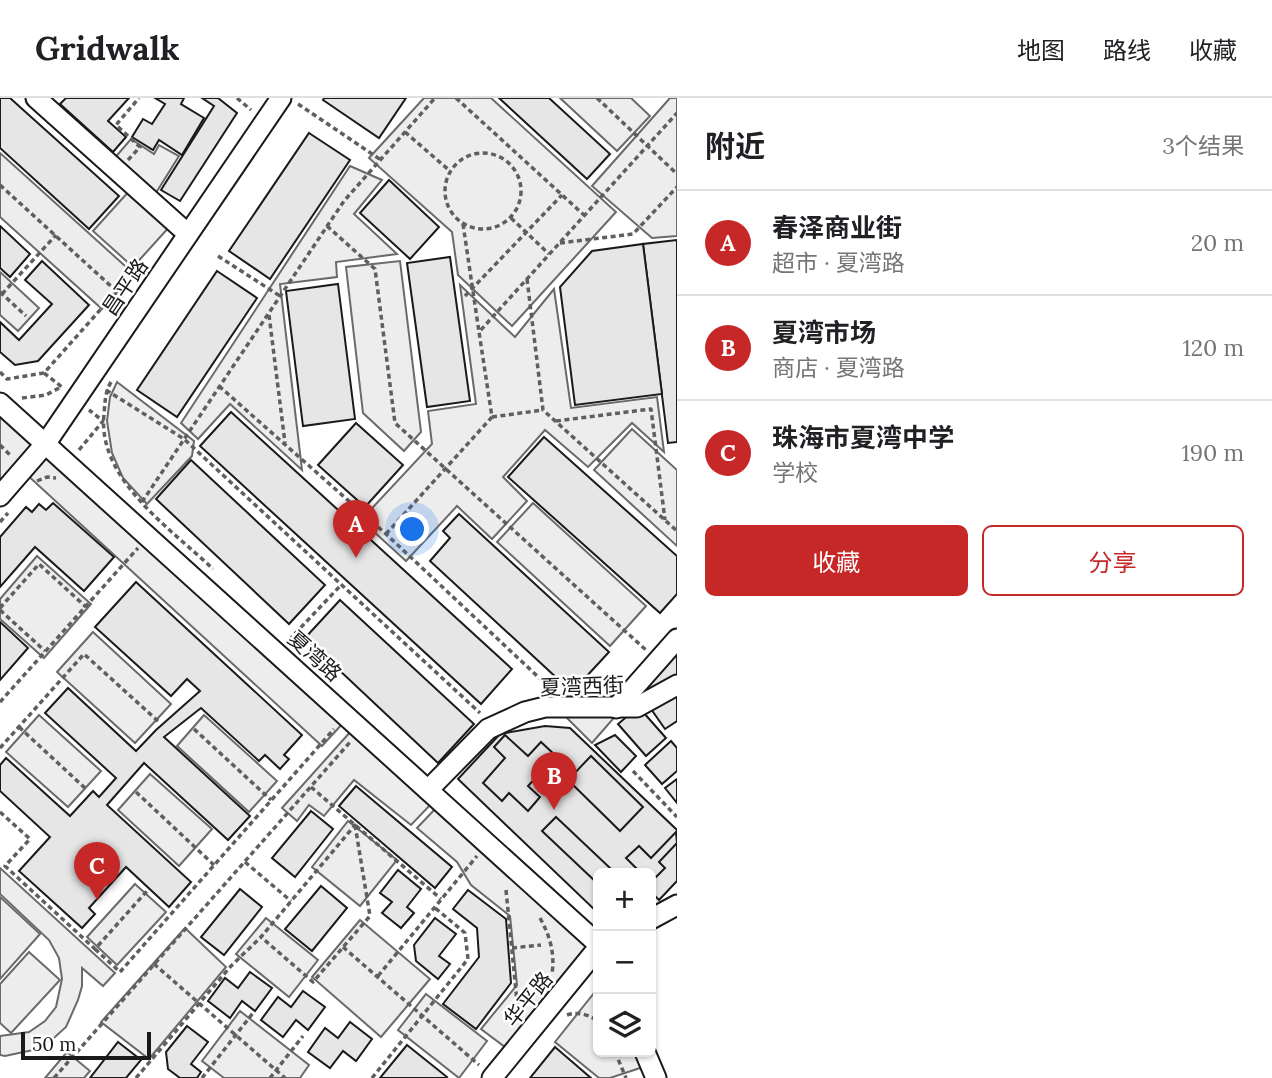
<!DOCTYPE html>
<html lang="zh">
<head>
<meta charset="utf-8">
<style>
  body { margin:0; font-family:Lora,"Noto Sans SC",serif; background:#f2f2f2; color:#202124 }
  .controls { position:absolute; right:21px; bottom:21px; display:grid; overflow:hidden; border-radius:10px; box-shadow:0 2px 5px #0004 }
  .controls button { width:63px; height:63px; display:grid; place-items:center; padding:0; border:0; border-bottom:2px solid #e0e0e0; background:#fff; color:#202124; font:35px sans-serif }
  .scale { position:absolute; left:21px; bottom:18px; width:130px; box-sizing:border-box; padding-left:7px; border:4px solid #1a1a1a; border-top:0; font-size:19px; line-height:24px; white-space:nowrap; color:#1a1a1a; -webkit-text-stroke:5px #fff; paint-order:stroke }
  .you { position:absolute; left:413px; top:432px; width:24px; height:24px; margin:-18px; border:5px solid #fff; border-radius:50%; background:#1a73e8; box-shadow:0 0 0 10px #1a73e833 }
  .badge { display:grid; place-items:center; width:46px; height:46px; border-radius:50%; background:#c62828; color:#fff; font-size:23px; font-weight:700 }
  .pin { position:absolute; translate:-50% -58px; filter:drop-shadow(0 2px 4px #0008) }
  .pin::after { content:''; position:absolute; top:37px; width:24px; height:21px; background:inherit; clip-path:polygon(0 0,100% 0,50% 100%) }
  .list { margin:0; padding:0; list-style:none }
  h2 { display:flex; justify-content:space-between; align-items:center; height:91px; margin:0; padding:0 28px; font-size:30px }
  h2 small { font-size:23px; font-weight:400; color:#757577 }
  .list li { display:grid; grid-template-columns:46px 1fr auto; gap:21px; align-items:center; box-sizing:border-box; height:105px; padding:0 28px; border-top:2px solid #e0e0e0 }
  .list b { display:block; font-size:26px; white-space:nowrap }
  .list p { margin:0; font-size:23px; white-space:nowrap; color:#757577 }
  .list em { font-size:23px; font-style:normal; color:#757577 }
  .actions { display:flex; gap:14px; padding:21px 28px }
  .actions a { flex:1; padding:16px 0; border:2px solid #c62828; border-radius:10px; text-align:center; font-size:24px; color:#c62828 }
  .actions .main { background:#c62828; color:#fff }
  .icon { flex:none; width:38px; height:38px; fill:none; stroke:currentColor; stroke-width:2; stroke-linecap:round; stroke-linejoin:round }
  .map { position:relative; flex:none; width:677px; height:980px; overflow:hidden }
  header { display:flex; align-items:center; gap:42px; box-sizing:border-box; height:98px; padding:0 35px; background:#fff; border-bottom:2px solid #e0e0e0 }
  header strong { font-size:33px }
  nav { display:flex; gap:38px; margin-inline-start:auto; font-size:24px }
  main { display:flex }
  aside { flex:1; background:#fff }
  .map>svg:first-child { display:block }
  .built { fill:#ededed; stroke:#6a6a6a; stroke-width:2 }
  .building { fill:#e6e6e6; stroke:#1a1a1a; stroke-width:2 }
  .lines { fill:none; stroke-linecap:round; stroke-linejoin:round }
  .minor-casing { stroke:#1a1a1a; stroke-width:23 }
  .path { stroke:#5f5f5f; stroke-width:3.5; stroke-dasharray:5 3.5; stroke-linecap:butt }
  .minor { stroke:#fff; stroke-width:19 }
  .labels { text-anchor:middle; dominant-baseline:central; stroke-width:5; stroke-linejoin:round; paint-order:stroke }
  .street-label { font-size:21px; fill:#1a1a1a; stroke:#fff }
</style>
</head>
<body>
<header>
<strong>Gridwalk</strong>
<nav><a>地图</a><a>路线</a><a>收藏</a></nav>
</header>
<main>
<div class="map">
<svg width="677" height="980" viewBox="0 0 677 980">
  <rect width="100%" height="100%" fill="#fff"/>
  <!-- built -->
  <g class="built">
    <path d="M424 0H491L616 114 512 228 458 177 452 134 369 60Z"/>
    <path d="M560 0H631L650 18 617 53Z"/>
    <path d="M670 0H677V138L652 140 592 88Z"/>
    <path d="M131 41 154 56 159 47 179 58 154 98 113 62Z"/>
    <path d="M0 55 134 176 102 211 0 119Z"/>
    <path d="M350 68 382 82 354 116 397 156 336 164 337 179 280 186 302 372 230 306 198 341 181 325Z"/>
    <path d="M131 91 171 127 133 169 93 133Z"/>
    <path d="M400 163 421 334 404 353 363 315 346 169Z"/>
    <path d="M0 174 39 210 18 233 0 217Z"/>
    <path d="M460 187 515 239 554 191 571 310 657 299 664 354 632 325 588 369 545 332 503 379 527 403 492 441 457 408 406 463 361 422 432 346 428 313 476 306Z"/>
    <path d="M117 284 194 343 192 358 147 406 123 380 112 355 107 323 110 299Z"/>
    <path d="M0 316 36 346 0 388Z"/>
    <path d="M632 331 677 372V448L594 372Z"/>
    <path d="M47 351 344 624 322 648 25 375Z"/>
    <path d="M533 405 646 508 610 548 497 444Z"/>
    <path d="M37 458 91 506 44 560 0 521V501Z"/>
    <path d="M93 534 171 606 135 645 57 574Z"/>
    <path d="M560 613 619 614 592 645Z"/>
    <path d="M39 617 101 673 68 709 6 654Z"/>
    <path d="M204 617 277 683 249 714 177 648Z"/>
    <path d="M352 632 433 704 411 727 354 682 324 718 309 707 297 723 282 710Z"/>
    <path d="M150 676 212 731 179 768 118 712Z"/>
    <path d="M437 709 593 848 509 952 481 931 517 887 510 818 471 787 457 764 417 730Z"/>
    <path d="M348 723 397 762 360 808 312 769Z"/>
    <path d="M0 770 115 875 103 888 82 870V888L78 902 66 929 55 939 33 952 5 958 0 957V938L29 934 45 923 56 909 62 881 59 860 49 842 0 796Z"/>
    <path d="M135 786 166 814 117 867 87 839Z"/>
    <path d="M0 799 40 836 0 881Z"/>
    <path d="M266 820 318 862 289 899 236 856Z"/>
    <path d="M360 822 430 881 381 939 312 879Z"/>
    <path d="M185 830 226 869 149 961 101 924Z"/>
    <path d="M29 854 60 882 11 935 0 925V886Z"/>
    <path d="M598 890V954H641L646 968 610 980H599L555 944Z"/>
    <path d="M426 896 487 943 459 980 398 932Z"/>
    <path d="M240 913 309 967 300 980H224L202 963Z"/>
    <path d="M67 954 90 973 84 980H45Z"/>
  </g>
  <!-- building -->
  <g class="building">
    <path d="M0 0H10L119 98 89 131 0 50Z"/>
    <path d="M66 0H129L108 23 126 39 113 54 60 6Z"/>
    <path d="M155 0H184L181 6 204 20 182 57 159 42 153 52 132 39 143 21 152 26 165 6Z"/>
    <path d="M202 0H218L237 15 180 103 161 92 214 8Z"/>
    <path d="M324 0H406L379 40 323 2Z"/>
    <path d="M499 0H549L610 56 587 81Z"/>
    <path d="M309 35 350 62 270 181 229 153Z"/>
    <path d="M389 82 439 129 410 161 360 115Z"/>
    <path d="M0 128 30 156 10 179 0 170Z"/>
    <path d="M677 142V344L668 345 643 146Z"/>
    <path d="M643 146 662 296 575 307 560 189 592 153Z"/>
    <path d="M450 159 470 303 427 309 407 165Z"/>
    <path d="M42 163 89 207 38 263 15 267 0 254V224L19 242 52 206 25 182Z"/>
    <path d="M217 173 257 200 177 319 137 292Z"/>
    <path d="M338 186 355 321 303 328 286 193Z"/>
    <path d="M231 314 512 571 481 606 200 348Z"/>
    <path d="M356 325 403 367 365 409 318 367Z"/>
    <path d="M544 339 677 458V496L660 515 508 379Z"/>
    <path d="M191 362 325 487 289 526 156 401Z"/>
    <path d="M53 405 114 459 84 493 35 449 0 489V439L26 409 32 414 39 406 46 412Z"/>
    <path d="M459 416 609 554 572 594 430 463 450 440 443 433Z"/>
    <path d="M136 484 302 637 284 657 289 661 280 671 265 657 259 663 201 610 164 639 250 718 228 742 144 665 107 707 191 784 169 809 126 769 89 810 95 816 82 830 19 773 50 739 0 693V667L6 660 70 718 93 693 99 699 116 680 45 615 68 590 136 653 156 632 200 593 187 581 171 598 95 529Z"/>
    <path d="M340 502 474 626 438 665 305 540Z"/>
    <path d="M0 524 28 550 0 582Z"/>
    <path d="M677 551V584L654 596 637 595Z"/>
    <path d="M677 594V623L665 631 651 611Z"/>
    <path d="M643 614 666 640 646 658 618 626 630 616Z"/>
    <path d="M545 628 570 630 677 732V783L659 802 651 794V775H598V815L458 681 500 636Z"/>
    <path d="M505 637 528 658 541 644 556 658 528 688 540 699 528 713 509 695 502 703 483 685 505 660 494 649Z"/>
    <path d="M615 637 636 658 621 674 595 647Z"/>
    <path d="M671 643 677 650V673L662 686 645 667Z"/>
    <path d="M591 658 643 709 620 733 568 682Z"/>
    <path d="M677 681V705L665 690Z"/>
    <path d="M356 688 452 769 435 790 339 708Z"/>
    <path d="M311 713 333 731 295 779 272 760Z"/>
    <path d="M556 719 610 770 605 775H598L596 784 542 733Z"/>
    <path d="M676 734 677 745 659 764 665 770 651 784V775H641L626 760 639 748 651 760Z"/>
    <path d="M398 772 421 791 407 809 414 815 401 830 382 815 392 804 380 795Z"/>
    <path d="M321 788 347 810 312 853 285 831Z"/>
    <path d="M240 791 262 809 224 857 201 839Z"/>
    <path d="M468 792 506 821 511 885 476 931 443 906 479 859 477 830 453 811Z"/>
    <path d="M435 820 456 836 439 858 450 866 438 881 416 863 414 847Z"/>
    <path d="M250 874 272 890 255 913 242 903 230 920 208 903 225 880 238 890Z"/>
    <path d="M303 893 325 909 308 932 296 922 283 939 261 922 278 899 291 909Z"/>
    <path d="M350 924 372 941 356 963 343 953 330 970 308 954 325 930 338 940Z"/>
    <path d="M187 928 208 944 191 966 201 974 197 980H180L168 971 166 954Z"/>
    <path d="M118 944 141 962 126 980H90Z"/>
    <path d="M407 947 447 979 446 980H380Z"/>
    <path d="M555 949 591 980H530Z"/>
  </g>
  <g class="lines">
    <defs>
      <g id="minor">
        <path d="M36 0 188 136"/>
        <path d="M0 305 598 846"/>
        <path d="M0 398 46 345 281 0"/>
        <path d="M616 610 677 541"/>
        <path d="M428 692 488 631 525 614 545 609H637L677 587"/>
        <path d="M651 821 677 807"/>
        <path d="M645 954 656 980"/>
        <path d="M492 980 598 850"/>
      </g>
    </defs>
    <!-- minor casing -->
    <use href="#minor" class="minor-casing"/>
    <!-- path -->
    <g class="path">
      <path d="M237 0 251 12"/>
      <path d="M456 0 584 117"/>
      <path d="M597 0 677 76"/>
      <path d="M298 6 381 62"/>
      <path d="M405 34 450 73"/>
      <circle cx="483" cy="93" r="38"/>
      <path d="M128 62 140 49 116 27 139 0"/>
      <path d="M0 87 125 201"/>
      <path d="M511 120 549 156"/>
      <path d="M463 126 479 234"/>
      <path d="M327 128 375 171 395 325 646 552"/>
      <path d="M560 145 633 136 677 89"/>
      <path d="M218 158 280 198"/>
      <path d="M527 181 543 312 677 433"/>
      <path d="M0 194 26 218"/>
      <path d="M2 196 56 137"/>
      <path d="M465 198 562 97"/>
      <path d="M269 217 285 345"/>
      <path d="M0 274 7 281 44 275 117 193"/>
      <path d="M44 275 62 289"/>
      <path d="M111 284C105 294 105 304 104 316 97 381 170 430 213 471"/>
      <path d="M219 288 386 436 551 591"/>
      <path d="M106 292 184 341 480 615"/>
      <path d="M22 300 46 297 61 289"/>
      <path d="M492 319 543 312"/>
      <path d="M556 323 651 311 665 422"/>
      <path d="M0 347 12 359"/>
      <path d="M79 352 103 323 89 312"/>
      <path d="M37 383 47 379 56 380"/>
      <path d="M142 404 344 103 435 0"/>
      <path d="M0 424 8 415"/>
      <path d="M386 436 492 319 479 234 677 15"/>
      <path d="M0 510 39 466 86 509"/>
      <path d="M0 512 45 553"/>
      <path d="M289 542 341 487"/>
      <path d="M0 604 138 450"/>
      <path d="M19 629 86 691"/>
      <path d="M194 631 271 702"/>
      <path d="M0 650 84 556 159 624"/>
      <path d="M633 673 677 719"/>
      <path d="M311 689 441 801"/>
      <path d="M136 694 214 767"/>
      <path d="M0 714 30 741 5 768 95 851 147 793"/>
      <path d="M355 727 370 818 313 884 261 839Z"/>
      <path d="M245 764 291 803"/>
      <path d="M506 792 518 914"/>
      <path d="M540 820C550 838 555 855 552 876"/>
      <path d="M343 849 479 967"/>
      <path d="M512 850 541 847"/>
      <path d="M95 851 120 874 334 631"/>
      <path d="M154 866 285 980"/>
      <path d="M378 878 477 758"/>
      <path d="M567 917C578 913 589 917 598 923"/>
      <path d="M615 954 626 980"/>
      <path d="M54 980 351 643"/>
      <path d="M136 980 231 868 261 839"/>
      <path d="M202 980 253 915"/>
      <path d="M270 980 303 938"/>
      <path d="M372 980 468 861 465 835 434 809"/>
    </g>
    <!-- minor -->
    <use href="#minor" class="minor"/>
  </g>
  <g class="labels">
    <!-- street labels -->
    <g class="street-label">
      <text transform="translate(125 189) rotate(-56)">昌平路</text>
      <text transform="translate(315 558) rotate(42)">夏湾路</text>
      <text transform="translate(582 588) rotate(-2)">夏湾西街</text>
      <text transform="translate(528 901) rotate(-51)">华平路</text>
    </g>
  </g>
</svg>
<div class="controls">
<button>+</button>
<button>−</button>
<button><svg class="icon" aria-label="layers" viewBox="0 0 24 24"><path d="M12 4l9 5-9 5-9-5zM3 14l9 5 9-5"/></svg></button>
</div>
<div class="scale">50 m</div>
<div class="you"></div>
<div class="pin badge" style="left:356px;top:460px">A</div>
<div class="pin badge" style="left:554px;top:712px">B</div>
<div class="pin badge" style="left:97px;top:802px">C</div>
</div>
<aside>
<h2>附近<small>3个结果</small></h2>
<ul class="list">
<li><span class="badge">A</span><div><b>春泽商业街</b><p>超市 · 夏湾路</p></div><em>20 m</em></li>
<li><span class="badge">B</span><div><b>夏湾市场</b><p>商店 · 夏湾路</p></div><em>120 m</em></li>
<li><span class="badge">C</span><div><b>珠海市夏湾中学</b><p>学校</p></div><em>190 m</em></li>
</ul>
<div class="actions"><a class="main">收藏</a><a>分享</a></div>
</aside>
</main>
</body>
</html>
